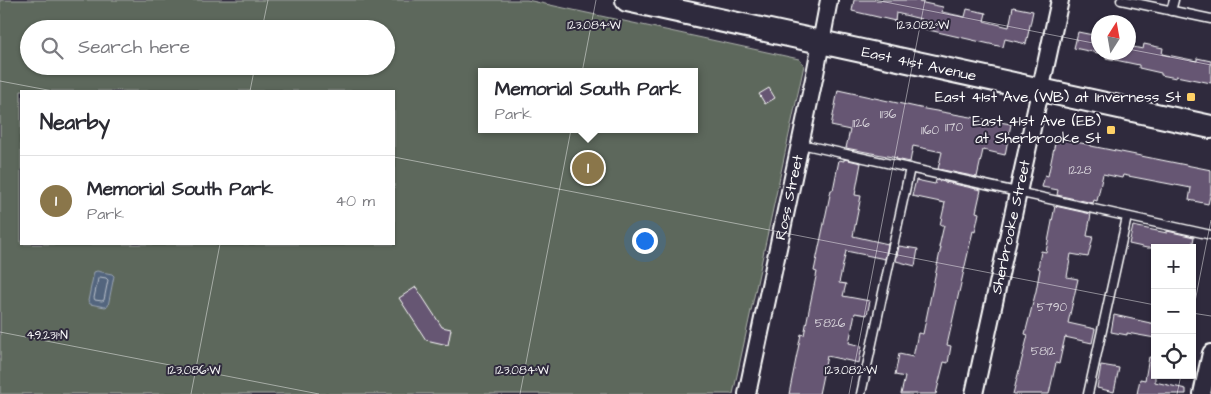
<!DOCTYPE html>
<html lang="en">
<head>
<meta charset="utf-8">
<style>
  body { margin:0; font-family:"Architects Daughter",sans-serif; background:#f2f2f3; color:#2b2b33 }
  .controls { position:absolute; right:15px; bottom:15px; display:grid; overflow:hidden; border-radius:0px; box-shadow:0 1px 4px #0004 }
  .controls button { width:45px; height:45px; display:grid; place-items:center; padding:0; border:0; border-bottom:1px solid #e1e1e2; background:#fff; color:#2b2b33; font:25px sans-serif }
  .compass { position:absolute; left:1091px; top:15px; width:45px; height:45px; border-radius:50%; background:#fff; box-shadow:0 1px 4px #0004; rotate:11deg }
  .you { position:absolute; left:644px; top:240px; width:18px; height:18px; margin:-12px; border:4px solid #fff; border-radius:50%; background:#1a73e8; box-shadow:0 0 0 8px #1a73e833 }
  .badge { display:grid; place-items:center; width:32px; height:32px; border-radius:50%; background:#8a764a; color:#fff; font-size:16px; font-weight:700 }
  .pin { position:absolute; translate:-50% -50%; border:2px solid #fff; box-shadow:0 1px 5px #0006 }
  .popup { position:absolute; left:478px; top:68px; width:220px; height:65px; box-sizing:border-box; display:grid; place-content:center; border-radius:0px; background:#fff; filter:drop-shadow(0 1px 4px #0005); font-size:16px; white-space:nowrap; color:#7c7c81 }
  .popup b { font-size:19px; color:#2b2b33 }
  .popup::after { content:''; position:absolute; left:50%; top:100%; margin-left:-10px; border:10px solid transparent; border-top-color:#fff }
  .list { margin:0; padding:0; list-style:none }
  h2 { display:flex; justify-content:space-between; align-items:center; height:65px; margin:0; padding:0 20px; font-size:21px }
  h2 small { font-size:16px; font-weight:400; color:#7c7c81 }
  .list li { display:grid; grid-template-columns:32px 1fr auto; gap:15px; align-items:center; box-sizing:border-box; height:90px; padding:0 20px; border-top:1px solid #e1e1e2 }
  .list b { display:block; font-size:19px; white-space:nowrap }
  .list p { margin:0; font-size:16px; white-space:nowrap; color:#7c7c81 }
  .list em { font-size:16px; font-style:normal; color:#7c7c81 }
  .icon { flex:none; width:28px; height:28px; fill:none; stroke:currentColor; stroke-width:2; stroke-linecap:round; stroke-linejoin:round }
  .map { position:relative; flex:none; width:1211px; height:394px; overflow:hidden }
  .search { position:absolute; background:#fff; box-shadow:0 1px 4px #0004; left:20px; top:20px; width:375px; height:55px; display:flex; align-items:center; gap:12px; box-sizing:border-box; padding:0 18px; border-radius:28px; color:#7c7c81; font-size:19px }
  .panel { position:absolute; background:#fff; box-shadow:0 1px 4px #0004; left:20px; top:90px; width:375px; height:155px; border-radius:0px }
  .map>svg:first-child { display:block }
  .green { fill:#5d675b; stroke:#aeb3ad; fill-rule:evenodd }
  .water { fill:#53657e; stroke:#98a3b2 }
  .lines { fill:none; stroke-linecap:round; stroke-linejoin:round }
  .shore { stroke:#bac1cb; stroke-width:1 }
  .building { fill:#665773; stroke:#fff }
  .lane-casing { stroke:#fff; stroke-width:11 }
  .street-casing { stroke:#fff; stroke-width:20 }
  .secondary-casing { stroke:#fff; stroke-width:26 }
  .lane { stroke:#2f2a3d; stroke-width:8 }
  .street { stroke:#2f2a3d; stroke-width:16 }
  .secondary { stroke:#2f2a3d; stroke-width:22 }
  .ticks { fill:none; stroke:#fff; stroke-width:1; stroke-opacity:0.45 }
  .poi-dot { fill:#ffd166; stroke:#2f2a3d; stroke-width:2 }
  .labels { text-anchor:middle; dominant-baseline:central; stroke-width:4; stroke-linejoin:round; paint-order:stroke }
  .number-label { font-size:12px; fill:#d9d5dc }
  .street-label { font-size:15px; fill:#fff; stroke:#2f2a3d }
  .poi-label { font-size:15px; fill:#fff; stroke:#2f2a3d; text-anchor:end }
  .ticks-label { font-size:12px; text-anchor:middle; fill:#fff; stroke:#2f2a3d; stroke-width:4; stroke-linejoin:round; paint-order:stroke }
</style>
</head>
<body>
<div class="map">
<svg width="1211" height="394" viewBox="0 0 1211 394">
  <rect width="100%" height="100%" fill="#2f2a3d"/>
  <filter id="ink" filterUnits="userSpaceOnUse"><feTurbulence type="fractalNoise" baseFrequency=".02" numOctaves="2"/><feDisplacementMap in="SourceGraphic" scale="10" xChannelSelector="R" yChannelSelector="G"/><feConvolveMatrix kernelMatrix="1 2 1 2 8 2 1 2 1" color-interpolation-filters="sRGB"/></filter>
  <g filter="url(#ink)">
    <!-- green -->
    <path class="green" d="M0 0H527L799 59 804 65 803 70 733 394H0ZM29 29H386V66H29ZM482 72H694V129H482ZM21 91H394V244H21Z"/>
    <!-- water -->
    <path class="water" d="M97 271 112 274 114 276 108 306 105 307 90 304 88 301 94 272Z"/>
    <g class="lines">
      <!-- shore -->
      <path class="shore" d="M100 277 106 278 108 280 104 300 102 301 95 300 94 298 98 279Z"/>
    </g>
    <!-- building -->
    <g class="building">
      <path d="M854 0H920L919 2 943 7 942 12 965 17 967 9 986 13 984 21 1009 27 1013 7 1033 11 1026 44 1005 39 1003 47 920 28 921 19 896 13 895 21 852 11Z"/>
      <path d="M1078 32 1098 36V53L1074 48Z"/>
      <path d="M1144 44 1163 48 1162 54 1197 61V58L1211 61V83L1176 76V78L1161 75V73L1139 68V65L1106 58 1107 52H1128V46L1143 49Z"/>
      <path d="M769 88 775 98 765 104 759 94Z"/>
      <path d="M838 90 925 109 1011 124 1005 155 983 150 977 177 938 169 942 152 913 146 910 162 896 159 897 158 846 148 850 130 831 126Z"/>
      <path d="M1056 138 1091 145V146L1211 170V192L1208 204 1189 200 1191 188 1123 175 1122 178 1103 174 1097 201 1094 200 1093 203 1057 195 1058 190 1042 187 1045 175 1048 176Z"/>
      <path d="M844 159 861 163 855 195 861 196 853 236 888 244 885 259 846 251 839 283 846 284 843 296 870 301 867 315 855 313 849 343 862 346 859 363 827 356 819 394H789L801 334 804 335 811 300 817 272 814 271 831 190H833L839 160 844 161Z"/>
      <path d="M916 180 935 184 936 180 981 190 976 212 979 213 975 232 973 231 947 345 951 346 948 363 944 362 936 394H901L905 377 895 375 899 354 913 357 918 333 923 334 941 247H939L944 225H940L945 203 912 196Z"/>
      <path d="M1055 206 1091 214 1087 236 1093 237 1088 257 1071 254 1067 277 1078 279 1068 323 1095 329 1092 343 1065 337 1059 364 1056 363 1049 394H1013L1028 335 1025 334 1036 291 1040 269 1038 268 1041 251 1046 252Z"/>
      <path d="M1133 226 1167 233V231L1194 237 1192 248H1147L1129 244Z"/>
      <path d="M899 246 918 249 915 266 896 261Z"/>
      <path d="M416 287 442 327 451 329 448 345 426 340 399 298Z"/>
      <path d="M1114 315 1155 324V338L1127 333V335L1111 332Z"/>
      <path d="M1149 357 1155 358V382L1186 389V394H1137L1140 379 1145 380Z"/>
      <path d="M1101 365 1119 368 1114 392 1097 388Z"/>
    </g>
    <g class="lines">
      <defs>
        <g id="lane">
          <path d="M1121 0 1211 19"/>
          <path d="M1171 11 1174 0"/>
          <path d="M801 144 1211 235"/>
          <path d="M861 394 910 168"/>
          <path d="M1088 394 1127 217"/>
        </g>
        <g id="street">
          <path id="s1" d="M747 394 815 74 829 0"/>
          <path id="s2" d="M974 394 1060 0"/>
          <path d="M1202 394 1211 353"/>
        </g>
        <g id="secondary">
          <path id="s3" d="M627 0 1211 127"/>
        </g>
      </defs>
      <!-- lane casing -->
      <use href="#lane" class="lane-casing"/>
      <!-- street casing -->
      <use href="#street" class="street-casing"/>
      <!-- secondary casing -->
      <use href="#secondary" class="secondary-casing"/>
      <!-- lane -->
      <use href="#lane" class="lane"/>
      <!-- street -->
      <use href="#street" class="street"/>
      <!-- secondary -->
      <use href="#secondary" class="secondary"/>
    </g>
  </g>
  <!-- ticks -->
  <path class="ticks" d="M875 0 1098 44M262 29 268 0M1128 49 1211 65M0 81 53 91M250 91 255 66M394 157 1155 305M1192 313 1211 316M1192 317 1211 220M0 332 319 394M191 394 220 244M520 394 596 0M849 394 925 0M1177 394 1181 375"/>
  <!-- markers -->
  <g class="poi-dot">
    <rect x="1186" y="92" width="10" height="10" rx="2.5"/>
    <rect x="1106" y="125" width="10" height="10" rx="2.5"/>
  </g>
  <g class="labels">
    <!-- number labels -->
    <g class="number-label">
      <text x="888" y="114">1136</text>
      <text x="861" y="123">1126</text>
      <text x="954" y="127">1170</text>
      <text x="930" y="130">1160</text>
      <text x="1080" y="170">1228</text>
      <text x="1052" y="307">5790</text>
      <text x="830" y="323">5826</text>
      <text x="1043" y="351">5812</text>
    </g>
    <!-- street labels -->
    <g class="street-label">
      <text stroke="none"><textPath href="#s3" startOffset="299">East 41st Avenue</textPath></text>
      <text stroke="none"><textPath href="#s1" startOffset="201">Ross Street</textPath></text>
      <text stroke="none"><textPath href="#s2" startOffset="171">Sherbrooke Street</textPath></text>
    </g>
    <!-- poi labels -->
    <g class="poi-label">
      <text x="1181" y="97">East 41st Ave (WB) at Inverness St</text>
      <text x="1101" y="121">East 41st Ave (EB)<tspan x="1101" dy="17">at Sherbrooke St</tspan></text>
    </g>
  </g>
  <g class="ticks-label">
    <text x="594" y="29">123.084°W</text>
    <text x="923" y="29">123.082°W</text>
    <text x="47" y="339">49.231°N</text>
    <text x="194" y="374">123.086°W</text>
    <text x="522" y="374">123.084°W</text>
    <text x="851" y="374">123.082°W</text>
  </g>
</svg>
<div class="controls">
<button>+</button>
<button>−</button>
<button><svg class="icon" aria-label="locate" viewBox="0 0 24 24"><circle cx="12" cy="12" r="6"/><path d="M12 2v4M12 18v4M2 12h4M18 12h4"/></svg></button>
</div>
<svg class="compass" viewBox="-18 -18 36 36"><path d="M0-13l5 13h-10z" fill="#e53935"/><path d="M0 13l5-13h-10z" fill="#7c7c81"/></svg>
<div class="you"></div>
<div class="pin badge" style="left:588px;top:168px">1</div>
<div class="popup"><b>Memorial South Park</b>Park</div>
<div class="search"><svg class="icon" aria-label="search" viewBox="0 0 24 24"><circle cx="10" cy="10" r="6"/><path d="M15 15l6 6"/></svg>Search here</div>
<section class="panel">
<h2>Nearby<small></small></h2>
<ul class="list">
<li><span class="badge">1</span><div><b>Memorial South Park</b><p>Park</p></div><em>40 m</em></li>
</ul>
</section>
</div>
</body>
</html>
